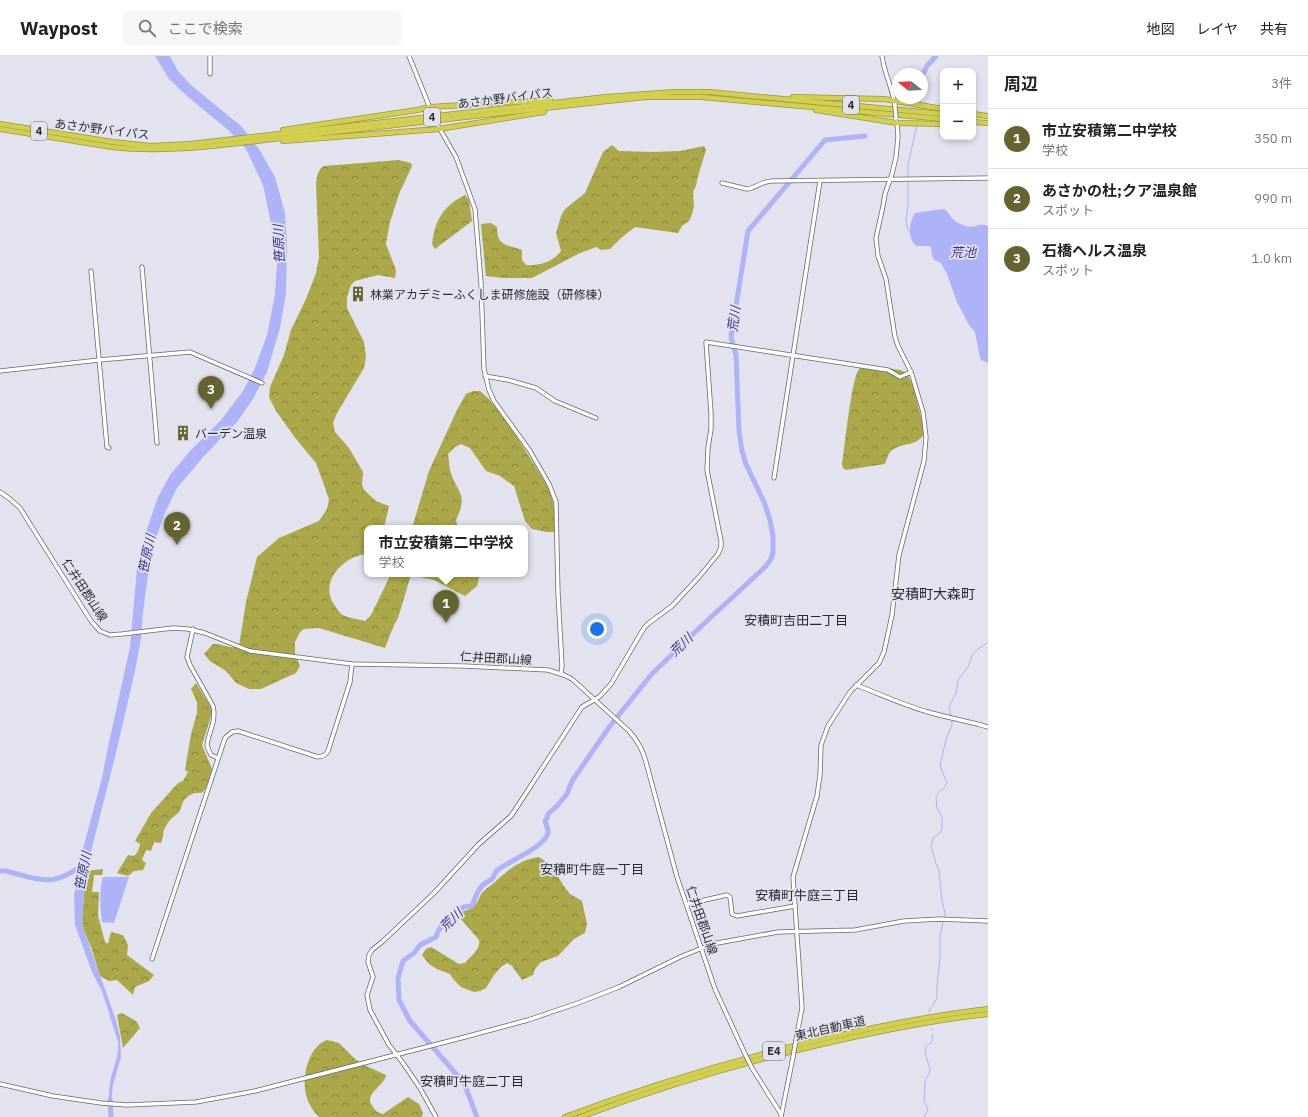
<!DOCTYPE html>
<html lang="ja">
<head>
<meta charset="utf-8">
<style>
  body { margin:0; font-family:"IBM Plex Sans","Noto Sans JP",sans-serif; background:#f6f6f6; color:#222 }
  .controls { position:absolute; right:12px; top:12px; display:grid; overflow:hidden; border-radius:8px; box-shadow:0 2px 6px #0003 }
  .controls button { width:36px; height:36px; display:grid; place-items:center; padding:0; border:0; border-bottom:1px solid #e0e0e0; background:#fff; color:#222; font:20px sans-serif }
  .compass { position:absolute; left:892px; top:12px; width:36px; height:36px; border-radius:50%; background:#fff; box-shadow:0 2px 6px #0003; rotate:288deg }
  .you { position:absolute; left:597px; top:573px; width:14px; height:14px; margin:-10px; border:3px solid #fff; border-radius:50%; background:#1a73e8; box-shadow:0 0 0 6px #1a73e833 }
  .badge { display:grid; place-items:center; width:26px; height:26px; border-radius:50%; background:#656431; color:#fff; font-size:13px; font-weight:700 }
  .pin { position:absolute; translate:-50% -33px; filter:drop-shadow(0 1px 2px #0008) }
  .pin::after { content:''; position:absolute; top:21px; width:14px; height:12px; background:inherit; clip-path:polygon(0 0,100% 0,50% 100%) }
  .popup { position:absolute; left:364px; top:469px; width:164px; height:52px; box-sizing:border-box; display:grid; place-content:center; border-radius:8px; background:#fff; filter:drop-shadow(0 1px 3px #0005); font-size:13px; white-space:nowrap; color:#767676 }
  .popup b { font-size:15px; color:#222 }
  .popup::after { content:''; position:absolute; left:50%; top:100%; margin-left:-8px; border:8px solid transparent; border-top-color:#fff }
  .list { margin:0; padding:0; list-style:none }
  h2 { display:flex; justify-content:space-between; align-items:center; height:52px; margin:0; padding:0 16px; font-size:17px }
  h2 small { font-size:13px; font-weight:400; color:#767676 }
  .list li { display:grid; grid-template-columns:26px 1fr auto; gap:12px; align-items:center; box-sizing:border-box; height:60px; padding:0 16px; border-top:1px solid #e0e0e0 }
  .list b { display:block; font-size:15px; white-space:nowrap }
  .list p { margin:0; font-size:13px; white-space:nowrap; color:#767676 }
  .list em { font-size:13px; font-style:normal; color:#767676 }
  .icon { flex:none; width:22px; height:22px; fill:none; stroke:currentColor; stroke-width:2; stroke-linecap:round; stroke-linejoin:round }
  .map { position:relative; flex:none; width:988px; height:1061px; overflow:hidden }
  header { display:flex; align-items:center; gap:24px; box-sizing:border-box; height:56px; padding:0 20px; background:#fff; border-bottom:1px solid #e0e0e0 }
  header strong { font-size:19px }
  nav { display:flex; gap:22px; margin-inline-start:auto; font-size:14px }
  .search { width:280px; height:36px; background:#f6f6f6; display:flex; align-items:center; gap:10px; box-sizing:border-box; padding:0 14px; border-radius:8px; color:#767676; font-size:15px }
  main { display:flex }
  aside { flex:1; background:#fff }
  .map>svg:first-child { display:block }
  .forest { fill:url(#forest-crowns) }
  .water { fill:#adb3f6 }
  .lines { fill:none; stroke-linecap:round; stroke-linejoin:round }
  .stream { stroke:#adb3f6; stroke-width:1 }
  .river { stroke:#adb3f6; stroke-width:5 }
  .secondary-casing { stroke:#656670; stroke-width:5 }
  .highway-casing { stroke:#989644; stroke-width:6 }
  .secondary { stroke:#fff; stroke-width:3.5 }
  .highway { stroke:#d2cf4e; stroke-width:4.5 }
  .secondary-bridge-casing { stroke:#656670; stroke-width:5; stroke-linecap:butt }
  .secondary-bridge { stroke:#fff; stroke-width:3.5 }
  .labels { text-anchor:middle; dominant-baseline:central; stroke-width:3.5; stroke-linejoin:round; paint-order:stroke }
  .shield { fill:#e2e3ee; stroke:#63646a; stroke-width:1 }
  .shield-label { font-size:11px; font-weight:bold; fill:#2d2d31 }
  .street-label { font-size:12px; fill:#2d2d31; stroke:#e2e3ee }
  .poi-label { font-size:12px; fill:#2d2d31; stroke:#e2e3ee; text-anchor:start }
  .water-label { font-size:13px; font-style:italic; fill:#3a3492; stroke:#e2e3ee }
  .neighbourhood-label { font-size:13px; fill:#282931; stroke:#e2e3ee }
  .quarter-label { font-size:14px; fill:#282931; stroke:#e2e3ee }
</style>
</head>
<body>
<header>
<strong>Waypost</strong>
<div class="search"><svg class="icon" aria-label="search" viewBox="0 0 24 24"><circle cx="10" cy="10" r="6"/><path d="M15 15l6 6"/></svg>ここで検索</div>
<nav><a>地図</a><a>レイヤ</a><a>共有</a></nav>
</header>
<main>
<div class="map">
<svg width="988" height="1061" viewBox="0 0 988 1061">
  <defs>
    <pattern id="forest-crowns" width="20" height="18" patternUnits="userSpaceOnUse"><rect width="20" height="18" fill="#aaa848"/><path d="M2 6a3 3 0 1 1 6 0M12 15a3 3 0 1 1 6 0" fill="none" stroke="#8b893d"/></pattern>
  </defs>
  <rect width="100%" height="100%" fill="#e2e3ee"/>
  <!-- forest -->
  <g class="forest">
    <path d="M612 89 619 95 652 96 680 95 704 90 706 94 698 120 696 130 693 136 694 151 691 161 689 165 682 170 678 177 635 171 621 182 610 193 601 194 596 191 578 198 532 222H503L486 220 481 168 491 167 497 171C497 191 507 188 522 194V204L526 209C539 210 553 206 561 195L556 177 561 160 565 153 585 137 603 96Z"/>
    <path d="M399 104 411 107 412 110 399 138 390 166 386 188 396 214 395 222 378 219 355 225 351 229 347 241V252L364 286 366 301 364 312 337 357 333 367 335 376 349 392 363 416 362 428 364 434 376 445 389 450 384 472H367V498C342 500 318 528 335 550 337 553 339 556 341 558 347 562 358 563 365 565L371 559 391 518H480L477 530 465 540 434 524 411 519 398 562 394 569 385 592 319 572 304 573 300 576 295 586V598L300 610 296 617 287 621 261 633H249L236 627 226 615 210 605 204 598 213 588C222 587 231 594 239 590L246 546 257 501 279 482 319 465 327 453 329 443 316 407 296 383 276 355 269 341 270 331 284 299 291 274 306 243 316 217 319 201 316 127C317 121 318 113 324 110Z"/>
    <path d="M465 139 469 144 472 165 435 193 432 188C435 164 443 150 465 139Z"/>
    <path d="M867 309 900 314 907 317 913 330 925 376C918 392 901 385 890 396 888 399 886 405 885 408L846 414 843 412 842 408C845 390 851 324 859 313 861 310 864 310 867 309Z"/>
    <path d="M473 335H480L489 343 512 373 550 434 558 470 557 476H547L532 473 525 465 514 430 500 420 486 415 470 392 461 388 455 391 448 398C449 403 449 409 450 414 457 438 469 437 456 464L458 472H412L429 415 457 354 466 338Z"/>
    <path d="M196 627 212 653V657L202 689 212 713 206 732 202 737C195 736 187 739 183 746 181 750 181 755 178 757 172 762 168 765 165 772 162 777 164 780 161 787L154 786 151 795 146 794 142 804 146 807 143 814 134 815 128 820 117 817 128 799 133 800C137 799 139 793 140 788L135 785 151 757 178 727 183 725 188 716 185 714 191 678 197 657V646L191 633Z"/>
    <path d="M539 801 552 810 563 829 570 838 582 845 587 868 585 877 574 883 558 900 541 906 535 913 533 919 522 924 512 910 507 907 501 911 494 919 486 932 480 935 474 936 461 931 453 923 450 918 437 913 429 908 422 899 426 893 431 891 459 908 465 907C471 900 481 893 479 884L460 862V858C464 853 471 855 475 849 478 846 479 842 481 838 484 834 490 830 495 826 508 814 521 803 539 801Z"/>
    <path d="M103 813 102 819H94L92 836H99L98 860 105 886 108 888 111 876 123 879 128 889 127 899 154 919 149 925 135 931 133 939 117 924 109 925 100 920 92 894 84 875 82 864 86 815Z"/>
    <path d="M122 957 136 965 140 972 123 992 117 959Z"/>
    <path d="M327 984 339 987 355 1003 366 1010 386 1019C385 1030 362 1038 373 1051 375 1055 379 1057 383 1058L408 1041 419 1048 423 1057 422 1061H319C314 1056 309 1049 307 1042 301 1024 307 991 327 984Z"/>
  </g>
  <!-- water -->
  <g class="water">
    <path d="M155 0H170L178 15 192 30 241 70 259 93 275 121 285 157 287 188 286 237 280 272 267 316 253 343 237 366 205 399 177 432 164 459 151 497 143 556 141 582 135 615 115 701 86 815 82 864 84 875 115 961 120 980 121 1001 113 1029 111 1047 108 1046C109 1040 109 1033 110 1027 113 1011 119 1002 118 986L102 935 92 916 75 869 74 839 78 821 81 800 102 722 108 691 130 591 137 512 147 473 158 441 170 419 190 395 221 364 243 335 255 312 267 279 275 238 277 207 271 167 263 129 246 93 228 74 187 40 169 23Z"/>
    <path d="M942 153C949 154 949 160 954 164 957 167 962 169 966 170 974 173 979 166 988 170V307L981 304 980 302 975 276 969 269 957 246 947 218 941 207 934 204 932 200 931 191 928 190H916C907 181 909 167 915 157Z"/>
    <path d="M103 821H129L114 867 102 866C100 850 99 836 103 821Z"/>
  </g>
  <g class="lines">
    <!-- stream -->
    <g class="stream">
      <path d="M920 48 921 42"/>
      <path d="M911 176 908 174 906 165 908 149V108L917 69"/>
      <path d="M951 660 949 651 956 637 958 624 968 611 973 597 988 586"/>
      <path d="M932 951 937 942V929L940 901V880L945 857 942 845 939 814 936 808 931 790 933 782 940 777 942 772V761L937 752 936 742 939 736 945 731 947 727 940 710 946 683 952 669V663"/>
      <path d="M929 956 930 952"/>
      <path d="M932 972V974"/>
      <path d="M924 1061 928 1054 924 1045 925 1024 929 1018 930 1013 926 1000 925 993 926 990 932 986 933 978"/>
    </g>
    <!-- river -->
    <g class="river">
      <path d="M922 20 927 10 936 0"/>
      <path d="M0 815H6C42 824 52 832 84 808"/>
      <path d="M110 1044 111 1061"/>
      <path d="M477 1061 464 1027 410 965 399 944 398 922 403 905 414 897 420 889 436 881C440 868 444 868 456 863L460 853 464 851 472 850C474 844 479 832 484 828 486 826 490 825 492 823 494 821 494 818 496 815 507 806 545 791 548 777 549 773 546 769 545 765L547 762 548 758 557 750 567 738 572 725 610 670 651 619 695 576 765 511 771 503 773 496V480L770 464 764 446 746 408 742 395 739 375 736 299 731 281 748 175 825 84 865 80"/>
    </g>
    <defs>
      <g id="secondary">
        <path d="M210 0V18"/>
        <path d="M409 0 432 57"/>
        <path d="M882 0C884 17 893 33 895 50"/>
        <path d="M437 68 456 101 475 153 481 227 484 313 489 334 494 345 530 395 549 428 556 446 558 537 562 610 561 618"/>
        <path d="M722 127 747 133C757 132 759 126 772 125L988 122"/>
        <path d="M142 211 157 387"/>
        <path d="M91 215 107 391 109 392"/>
        <path d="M0 315 99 304 190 296 262 327"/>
        <path d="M485 320 508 324 536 332 555 345 596 362"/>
        <path d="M774 422 820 125"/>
        <path d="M0 436 10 443 20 452 91 565 100 575 110 579 122 578 173 572 188 573 205 577 250 595 352 608 464 610 548 614 564 619 572 623 629 675C637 684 643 694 646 706L677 821 715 933 745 998"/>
        <path d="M193 573 187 601 190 609 213 650C217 665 208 676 207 690L211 699 218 702"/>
        <path d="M856 629C880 638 903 649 928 656 948 662 968 665 988 671"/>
        <path d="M687 848 727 839 730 841 732 858 737 860 795 850"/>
        <path d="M152 903 225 682 232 676 238 675 315 700C321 702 325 700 328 695L350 626 352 608"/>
        <path d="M796 984 802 952 793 821 817 740 820 719 821 689 828 670 850 636 879 607 884 596 892 559 899 499 924 405 926 381 923 356 911 316 898 290 895 281 886 223 878 200 876 182 883 150 885 138 892 118 896 101 898 81 897 66"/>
        <path d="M752 1012 781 1058"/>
        <path d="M0 1028 53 1040 101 1047 127 1049 196 1046 255 1035 465 981 528 964 578 947 619 931 680 901 712 888 778 876 855 874 904 865 939 863 988 865"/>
        <path d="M436 1061 420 1032 403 1007 389 989 370 954 367 939 373 921 368 906 369 899 372 894 382 886 434 837 479 788 511 760 517 751 582 651 599 641 611 628 644 572 649 567 672 550 699 521 718 498 721 491V485L707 414 708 392 711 373V357L706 286 888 314 900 321 911 316"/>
        <path d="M781 1061 793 1001"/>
      </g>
      <g id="highway">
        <path d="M793 41 884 43 943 53"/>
        <path d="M816 54 897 67 943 68"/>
        <path d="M973 58 988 60"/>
        <path d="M973 66 988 67"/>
        <path d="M0 68 113 86 151 90 190 88 606 41 674 36H709L943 58"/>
        <path d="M0 73 112 91C174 98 236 87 298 80 401 69 504 57 607 45L647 41H701L943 63"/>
        <path d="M283 74 417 54 430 51 550 44"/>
        <path d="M283 85 439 73 544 56"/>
        <path d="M565 1061C650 1029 738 1003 827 982 880 970 934 959 988 953"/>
        <path d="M580 1061C657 1032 737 1008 818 989 874 976 931 964 988 958"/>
      </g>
    </defs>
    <!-- secondary casing -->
    <use href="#secondary" class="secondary-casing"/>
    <!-- highway casing -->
    <use href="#highway" class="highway-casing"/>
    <!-- secondary -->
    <use href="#secondary" class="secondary"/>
    <!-- highway -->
    <use href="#highway" class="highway"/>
    <defs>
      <g id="secondary-bridge">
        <path d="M895 50 896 62"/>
        <path d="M432 57 437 68"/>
        <path d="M745 998 752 1012"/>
        <path d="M793 1001 796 984"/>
      </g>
    </defs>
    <!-- secondary-bridge casing -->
    <use href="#secondary-bridge" class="secondary-bridge-casing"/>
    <!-- secondary-bridge -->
    <use href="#secondary-bridge" class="secondary-bridge"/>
  </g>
  <!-- icons -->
  <defs>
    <symbol id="building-bare" viewBox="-9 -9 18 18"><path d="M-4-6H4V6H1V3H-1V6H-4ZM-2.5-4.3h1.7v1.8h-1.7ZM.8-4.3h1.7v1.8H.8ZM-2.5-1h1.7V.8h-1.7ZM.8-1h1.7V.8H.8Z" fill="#656431" stroke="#e2e3ee" stroke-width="2.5" paint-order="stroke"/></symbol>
  </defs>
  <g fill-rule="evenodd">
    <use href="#building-bare" x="347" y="227" width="22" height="22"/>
    <use href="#building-bare" x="172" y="366" width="22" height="22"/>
  </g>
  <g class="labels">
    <!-- shield labels -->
    <g class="shield">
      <rect x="843" y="40" width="16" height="18" rx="3"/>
      <rect x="424" y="52" width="16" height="18" rx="3"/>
      <rect x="31" y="66" width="16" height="18" rx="3"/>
      <rect x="763" y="986" width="22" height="18" rx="3"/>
    </g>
    <g class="shield-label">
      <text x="851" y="49">4</text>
      <text x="432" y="61">4</text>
      <text x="39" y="75">4</text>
      <text x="774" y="995">E4</text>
    </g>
    <!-- street labels -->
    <g class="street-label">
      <text transform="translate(505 42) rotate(-7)">あさか野バイパス</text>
      <text transform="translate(102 73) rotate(7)">あさか野バイパス</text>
      <text transform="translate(85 534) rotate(57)">仁井田郡山線</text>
      <text transform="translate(496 602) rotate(3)">仁井田郡山線</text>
      <text transform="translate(702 864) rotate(71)">仁井田郡山線</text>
      <text transform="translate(830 972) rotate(-13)">東北自動車道</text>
    </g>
    <!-- poi labels -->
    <g class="poi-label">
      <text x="370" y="238">林業アカデミーふくしま研修施設（研修棟）</text>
      <text x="195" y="377">バーデン温泉</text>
    </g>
    <!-- water labels -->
    <g class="water-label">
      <text transform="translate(279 188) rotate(-93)">笹原川</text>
      <text x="963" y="196">荒池</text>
      <text transform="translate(734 263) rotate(-82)">荒川</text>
      <text transform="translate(147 498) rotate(-78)">笹原川</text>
      <text transform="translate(681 589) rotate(-44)">荒川</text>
      <text transform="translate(83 815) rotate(-79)">笹原川</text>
      <text transform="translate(451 864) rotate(-44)">荒川</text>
    </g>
    <!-- neighbourhood labels -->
    <g class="neighbourhood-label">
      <text x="796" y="564">安積町吉田二丁目</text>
      <text x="592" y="813">安積町牛庭一丁目</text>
      <text x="807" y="839">安積町牛庭三丁目</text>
      <text x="472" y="1025">安積町牛庭二丁目</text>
    </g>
    <!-- quarter labels -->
    <g class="quarter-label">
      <text x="933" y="538">安積町大森町</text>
    </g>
  </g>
</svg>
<div class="controls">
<button>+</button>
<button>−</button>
</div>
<svg class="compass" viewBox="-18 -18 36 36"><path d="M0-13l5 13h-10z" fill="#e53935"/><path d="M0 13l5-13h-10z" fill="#767676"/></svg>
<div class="you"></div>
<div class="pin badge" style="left:446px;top:567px">1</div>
<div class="popup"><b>市立安積第二中学校</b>学校</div>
<div class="pin badge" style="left:177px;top:489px">2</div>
<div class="pin badge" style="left:211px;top:353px">3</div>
</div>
<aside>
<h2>周辺<small>3件</small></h2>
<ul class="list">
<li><span class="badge">1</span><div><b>市立安積第二中学校</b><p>学校</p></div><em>350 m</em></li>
<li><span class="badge">2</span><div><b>あさかの杜;クア温泉館</b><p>スポット</p></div><em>990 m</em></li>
<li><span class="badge">3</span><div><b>石橋ヘルス温泉</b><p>スポット</p></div><em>1.0 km</em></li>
</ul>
</aside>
</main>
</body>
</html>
